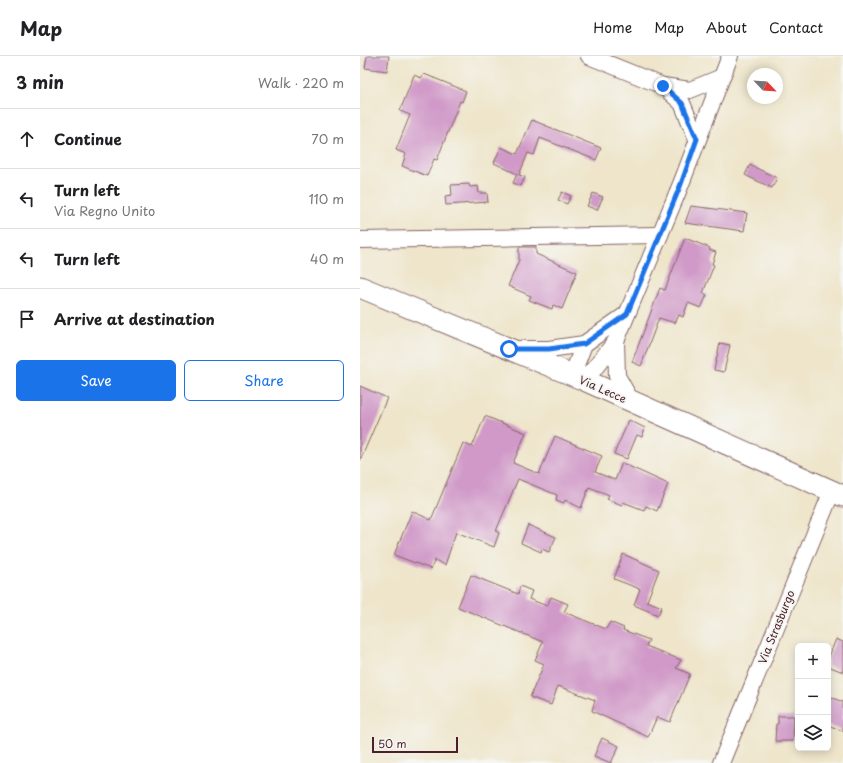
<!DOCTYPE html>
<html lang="en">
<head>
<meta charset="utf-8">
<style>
  body { margin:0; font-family:"Playpen Sans",sans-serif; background:#f2f2f2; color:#202124 }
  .controls { position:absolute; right:12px; bottom:12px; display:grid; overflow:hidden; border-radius:6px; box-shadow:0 2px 10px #0003 }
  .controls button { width:36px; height:36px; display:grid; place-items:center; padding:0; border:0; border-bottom:1px solid #e0e0e0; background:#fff; color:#202124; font:20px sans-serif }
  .compass { position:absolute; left:387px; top:12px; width:36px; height:36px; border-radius:50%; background:#fff; box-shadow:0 2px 10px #0003; rotate:115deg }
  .scale { position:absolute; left:12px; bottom:10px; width:86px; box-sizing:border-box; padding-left:4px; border:2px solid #4a1f2b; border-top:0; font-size:11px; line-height:14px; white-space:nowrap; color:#4a1f2b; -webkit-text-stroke:3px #f6f6f2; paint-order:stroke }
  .stop { position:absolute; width:12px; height:12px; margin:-9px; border:3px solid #1a73e8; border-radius:50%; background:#fff }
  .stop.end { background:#1a73e8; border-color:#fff; box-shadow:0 1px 4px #0008 }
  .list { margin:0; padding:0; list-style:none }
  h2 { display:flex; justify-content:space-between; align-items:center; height:52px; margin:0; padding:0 16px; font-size:17px }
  h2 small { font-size:13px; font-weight:400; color:#757577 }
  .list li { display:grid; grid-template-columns:26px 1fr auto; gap:12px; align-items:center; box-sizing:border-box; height:60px; padding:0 16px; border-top:1px solid #e0e0e0 }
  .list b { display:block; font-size:15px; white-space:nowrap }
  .list p { margin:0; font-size:13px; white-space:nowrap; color:#757577 }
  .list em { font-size:13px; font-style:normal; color:#757577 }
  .actions { display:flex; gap:8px; padding:12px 16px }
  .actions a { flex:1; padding:9px 0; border:1px solid #1a73e8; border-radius:6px; text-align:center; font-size:14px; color:#1a73e8 }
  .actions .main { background:#1a73e8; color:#fff }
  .icon { flex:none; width:22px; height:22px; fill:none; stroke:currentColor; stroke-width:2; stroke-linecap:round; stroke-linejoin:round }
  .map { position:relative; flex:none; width:483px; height:707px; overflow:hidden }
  header { display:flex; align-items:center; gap:24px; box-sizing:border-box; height:56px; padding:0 20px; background:#fff; border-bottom:1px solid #e0e0e0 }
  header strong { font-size:19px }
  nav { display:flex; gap:22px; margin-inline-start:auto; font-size:14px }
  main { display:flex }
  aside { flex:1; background:#fff }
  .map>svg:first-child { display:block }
  .building { fill:#d099c8 }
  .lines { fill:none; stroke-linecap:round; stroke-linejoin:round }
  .minor-casing { stroke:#836463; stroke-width:18 }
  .major-casing { stroke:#836463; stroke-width:23 }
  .minor { stroke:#fff; stroke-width:16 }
  .major { stroke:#fff; stroke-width:21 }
  .route { stroke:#1a73e8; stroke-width:5 }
  .labels { text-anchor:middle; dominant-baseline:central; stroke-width:4; stroke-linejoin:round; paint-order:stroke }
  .street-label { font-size:11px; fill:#4a1f2b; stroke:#f6f6f2 }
</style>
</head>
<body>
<header>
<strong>Map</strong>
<nav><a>Home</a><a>Map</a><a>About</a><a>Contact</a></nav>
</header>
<main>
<aside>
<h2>3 min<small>Walk · 220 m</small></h2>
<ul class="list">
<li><svg class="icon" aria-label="ahead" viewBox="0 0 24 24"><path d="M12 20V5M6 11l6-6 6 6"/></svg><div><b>Continue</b></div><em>70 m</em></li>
<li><svg class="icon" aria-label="left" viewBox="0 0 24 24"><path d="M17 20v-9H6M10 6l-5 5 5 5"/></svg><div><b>Turn left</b><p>Via Regno Unito</p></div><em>110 m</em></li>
<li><svg class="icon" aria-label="left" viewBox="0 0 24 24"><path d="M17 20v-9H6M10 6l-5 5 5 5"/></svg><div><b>Turn left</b></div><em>40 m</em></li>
<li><svg class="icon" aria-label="arrive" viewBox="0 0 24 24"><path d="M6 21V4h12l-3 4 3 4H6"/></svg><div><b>Arrive at destination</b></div></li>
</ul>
<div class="actions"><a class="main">Save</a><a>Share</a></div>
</aside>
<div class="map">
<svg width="483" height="707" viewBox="0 0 483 707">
  <rect width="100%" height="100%" fill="#f6f6f2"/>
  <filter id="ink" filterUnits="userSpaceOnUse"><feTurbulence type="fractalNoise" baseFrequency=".025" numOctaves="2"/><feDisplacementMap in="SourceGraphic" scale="8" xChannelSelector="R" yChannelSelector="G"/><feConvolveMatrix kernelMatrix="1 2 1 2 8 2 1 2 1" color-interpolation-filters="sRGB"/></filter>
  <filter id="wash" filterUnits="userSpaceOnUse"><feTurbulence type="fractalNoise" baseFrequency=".012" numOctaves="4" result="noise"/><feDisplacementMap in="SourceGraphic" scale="16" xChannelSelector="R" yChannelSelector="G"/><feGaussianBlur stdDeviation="0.9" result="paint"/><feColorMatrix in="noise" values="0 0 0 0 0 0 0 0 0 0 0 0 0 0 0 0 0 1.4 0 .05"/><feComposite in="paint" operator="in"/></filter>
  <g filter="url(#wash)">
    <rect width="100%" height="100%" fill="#eee5ca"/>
    <g id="blocks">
      <!-- building -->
      <g class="building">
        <path d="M7 0H29L27 15 5 12Z"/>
        <path d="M64 18 106 35 102 46 100 45 77 104 74 103 67 120 42 110 46 98 36 94 50 59 40 55 54 19 61 22Z"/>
        <path d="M172 64 241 92 236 104 180 82 174 99 168 97 159 119 165 121 161 130 153 127 157 118 134 107 141 91 157 98Z"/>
        <path d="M390 109 417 122 412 132 385 119Z"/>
        <path d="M109 128 110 131 118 130 119 137H127L128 146 86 149 85 140 92 139 91 129Z"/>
        <path d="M202 136 211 140 207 148 198 144Z"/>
        <path d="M233 137 243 141 237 154 227 150Z"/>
        <path d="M331 150 387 157 384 175 325 167Z"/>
        <path d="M325 182 350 192 349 194 356 196 352 208 354 209 343 237 347 239 341 252 328 247 323 261 319 259 315 267 299 262 281 310 272 306 300 232 305 234Z"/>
        <path d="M159 191H176V198L217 216 202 253 193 249 192 253 169 244 171 240 148 230 159 204Z"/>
        <path d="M360 287 370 289 364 316 354 314Z"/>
        <path d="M0 330 27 342 0 405Z"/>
        <path d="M125 360 166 377 153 407 179 418 195 380 242 400 235 416 255 424 262 407 308 428 297 455 286 450 284 454 263 446 262 449 247 443 249 439 229 431 221 452 205 444 204 447 196 444 197 439 158 423 136 475 139 477 134 491 96 476 85 509 75 504 71 513 34 499 52 455 71 464 103 387 112 391Z"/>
        <path d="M269 364 285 372 282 381 277 379 267 403 254 398Z"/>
        <path d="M168 469 196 481 189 496 182 493 181 496 161 487Z"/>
        <path d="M263 498 299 514 287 545 302 551 298 559 274 549 280 533 254 523Z"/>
        <path d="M111 519 158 538 160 530 172 535 169 543 187 550 191 541 208 548 204 556 246 573 250 566 264 572 263 574 289 584 286 590 321 604 316 612 330 618 310 666 297 661 288 681 232 655 235 644 198 630 191 649 170 641 184 608 175 604 183 586 98 551Z"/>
        <path d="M476 583 483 586V616L468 610V603Z"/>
        <path d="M468 640 483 646V675L468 669Z"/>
        <path d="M418 660H434L433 685H415L416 668H418Z"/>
        <path d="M242 682 259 690 251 707 234 700Z"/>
      </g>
    </g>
  </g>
  <g filter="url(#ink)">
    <use href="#blocks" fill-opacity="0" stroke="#836463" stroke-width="1"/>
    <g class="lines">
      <defs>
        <g id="minor">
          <path d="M229 0 303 30 330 34 362 21"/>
          <path d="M303 30 322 47 337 83"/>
          <path d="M0 184 300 179"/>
          <path d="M224 288 215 312 222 323 234 313 256 285"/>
          <path d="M155 293H189L224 288 267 258"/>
          <path d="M271 345 257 320 256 285 321 128 370 0"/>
          <path d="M361 707 472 435"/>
        </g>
        <path id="major" d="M0 231 222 323 483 440"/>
      </defs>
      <!-- minor casing -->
      <use href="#minor" class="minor-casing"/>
      <!-- major casing -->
      <use href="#major" class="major-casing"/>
      <!-- minor -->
      <use href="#minor" class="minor"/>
      <!-- major -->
      <use href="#major" class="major"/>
    </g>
  </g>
  <g class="lines" filter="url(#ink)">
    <!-- route -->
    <path class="route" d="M149 293H189L224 288 267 258 321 128 337 83 322 47 303 30"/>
  </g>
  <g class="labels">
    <!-- street labels -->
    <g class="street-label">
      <text transform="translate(243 333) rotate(24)">Via Lecce</text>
      <text transform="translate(416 571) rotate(-68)">Via Strasburgo</text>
    </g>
  </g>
</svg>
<div class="controls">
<button>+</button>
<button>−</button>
<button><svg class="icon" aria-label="layers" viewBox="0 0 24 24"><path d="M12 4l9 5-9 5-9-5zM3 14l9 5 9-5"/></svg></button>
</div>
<svg class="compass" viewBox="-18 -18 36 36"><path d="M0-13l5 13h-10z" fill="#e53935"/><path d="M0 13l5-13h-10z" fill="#757577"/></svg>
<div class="scale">50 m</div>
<div class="stop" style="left:149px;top:293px"></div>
<div class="stop end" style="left:303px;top:30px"></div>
</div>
</main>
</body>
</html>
